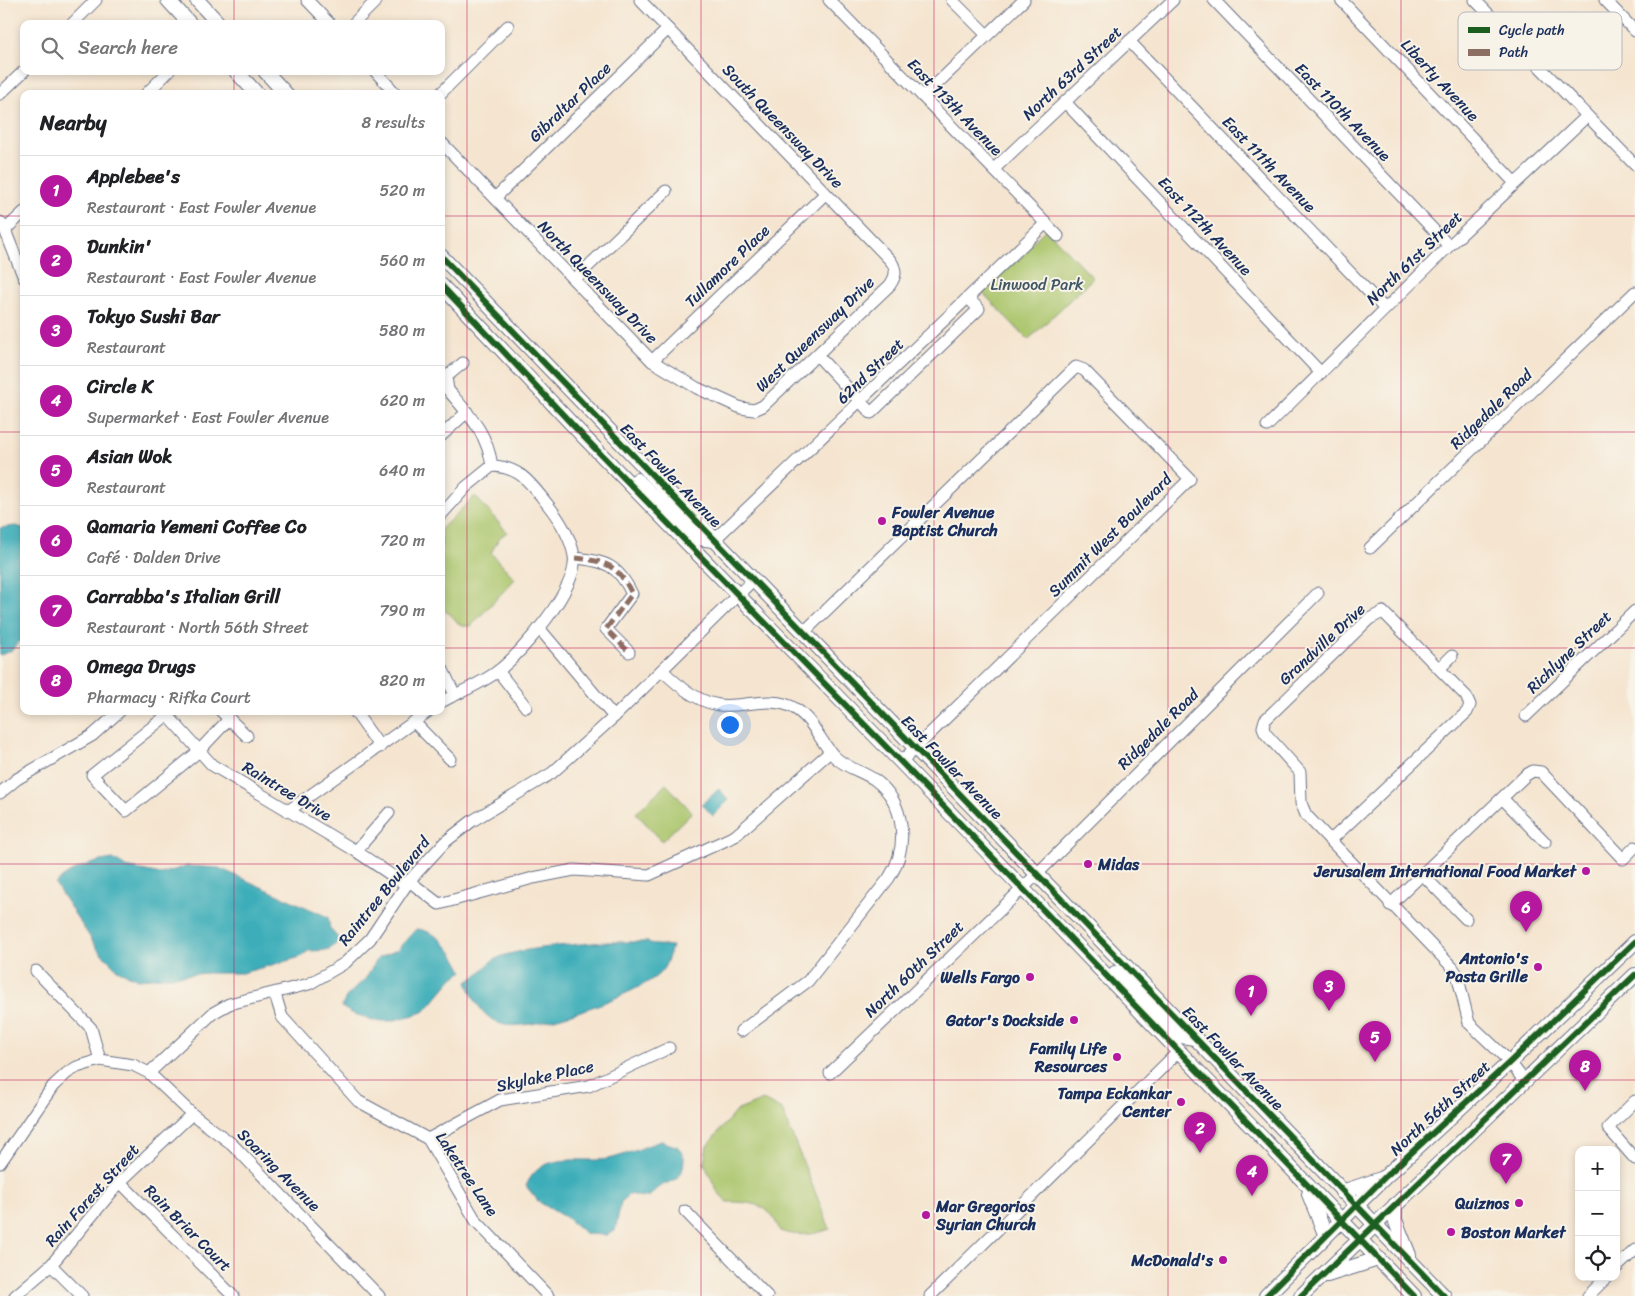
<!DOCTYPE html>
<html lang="en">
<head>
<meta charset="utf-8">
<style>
  body { margin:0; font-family:Sriracha,sans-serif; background:#f6f6f6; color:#202124 }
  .controls { position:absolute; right:15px; bottom:15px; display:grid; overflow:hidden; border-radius:10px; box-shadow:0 2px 8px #0003 }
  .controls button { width:45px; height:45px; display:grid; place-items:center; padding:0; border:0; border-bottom:1px solid #e0e0e0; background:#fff; color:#202124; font:25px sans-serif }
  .you { position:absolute; left:729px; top:724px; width:18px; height:18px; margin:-12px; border:4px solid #fff; border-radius:50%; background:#1a73e8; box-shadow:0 0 0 8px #1a73e833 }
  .badge { display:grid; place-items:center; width:32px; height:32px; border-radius:50%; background:#b5179e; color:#fff; font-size:16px; font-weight:700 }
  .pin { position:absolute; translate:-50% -41px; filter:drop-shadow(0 1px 2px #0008) }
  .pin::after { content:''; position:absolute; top:26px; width:18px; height:15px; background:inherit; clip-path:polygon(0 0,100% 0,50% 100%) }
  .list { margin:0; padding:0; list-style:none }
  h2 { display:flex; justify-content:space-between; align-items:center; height:65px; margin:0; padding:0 20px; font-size:21px }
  h2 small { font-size:16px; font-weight:400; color:#757577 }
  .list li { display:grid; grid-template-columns:32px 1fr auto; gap:15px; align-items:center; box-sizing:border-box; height:70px; padding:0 20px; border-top:1px solid #e0e0e0 }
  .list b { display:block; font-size:19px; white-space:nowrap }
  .list p { margin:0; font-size:16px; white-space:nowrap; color:#757577 }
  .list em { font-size:16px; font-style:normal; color:#757577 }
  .icon { flex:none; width:28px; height:28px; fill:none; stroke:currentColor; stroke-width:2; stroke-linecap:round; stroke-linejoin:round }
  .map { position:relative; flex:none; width:1635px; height:1296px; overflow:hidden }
  .search { position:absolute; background:#fff; box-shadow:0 2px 8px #0003; left:20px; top:20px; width:425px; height:55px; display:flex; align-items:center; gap:12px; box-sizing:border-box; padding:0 18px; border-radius:10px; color:#757577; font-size:19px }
  .panel { position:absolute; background:#fff; box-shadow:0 2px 8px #0003; left:20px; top:90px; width:425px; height:625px; border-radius:10px }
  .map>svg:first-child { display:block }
  .green { fill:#acc66d; stroke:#647a66 }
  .water { fill:#3eaeb9; stroke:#2c6e8c }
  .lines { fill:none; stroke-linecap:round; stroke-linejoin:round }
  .minor-casing { stroke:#676f86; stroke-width:13 }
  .major-casing { stroke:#676f86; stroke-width:16 }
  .minor { stroke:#fff; stroke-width:11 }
  .major { stroke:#fff; stroke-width:14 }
  .quiet { stroke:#8d6e63; stroke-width:5; stroke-dasharray:10 5; stroke-linecap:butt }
  .cycleway-casing { stroke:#f7f3e8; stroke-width:9 }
  .cycleway { stroke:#1b5e20; stroke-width:6 }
  .grid { fill:none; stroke:#c2185b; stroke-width:1; stroke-opacity:0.55 }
  .poi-dot { fill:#b5179e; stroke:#f7f3e8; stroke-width:2 }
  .labels { text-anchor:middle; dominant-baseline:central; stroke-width:4; stroke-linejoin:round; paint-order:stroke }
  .street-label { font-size:16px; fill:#1b2f5e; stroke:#f7f3e8 }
  .park-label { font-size:16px; fill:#3f5562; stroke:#f7f3e8 }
  .poi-label { font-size:16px; font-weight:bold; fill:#1b2f5e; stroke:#f7f3e8; text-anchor:end }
  .key { fill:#f7f3e8; stroke:#b5b8bf; stroke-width:1 }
  .key-label { font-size:14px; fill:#1b2f5e }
</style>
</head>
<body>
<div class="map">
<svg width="1635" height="1296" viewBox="0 0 1635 1296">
  <rect width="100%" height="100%" fill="#f7f3e8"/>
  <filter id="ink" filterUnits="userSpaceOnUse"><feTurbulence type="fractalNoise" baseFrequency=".02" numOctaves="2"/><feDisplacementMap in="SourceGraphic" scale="10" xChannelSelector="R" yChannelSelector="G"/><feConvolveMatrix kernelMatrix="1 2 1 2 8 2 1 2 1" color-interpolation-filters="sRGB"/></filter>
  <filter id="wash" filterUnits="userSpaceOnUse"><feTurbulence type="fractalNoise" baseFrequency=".0096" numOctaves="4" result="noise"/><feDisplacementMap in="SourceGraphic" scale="20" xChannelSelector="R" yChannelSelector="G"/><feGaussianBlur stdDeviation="1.12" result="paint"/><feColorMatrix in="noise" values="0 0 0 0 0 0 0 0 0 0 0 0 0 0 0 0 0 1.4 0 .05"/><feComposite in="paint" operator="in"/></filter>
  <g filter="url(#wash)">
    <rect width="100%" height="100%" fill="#f5e5d0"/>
    <!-- green -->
    <g class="green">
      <path d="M1046 229 1093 278 1028 340 981 291Z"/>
      <path d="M475 496 507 532 499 538 491 553 515 579 471 626H461L450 614 441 609V529Z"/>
      <path d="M666 784 692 812 662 841 636 813Z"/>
      <path d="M763 1100 782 1110 830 1229C813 1235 797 1237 780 1231 770 1204 754 1202 727 1202L717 1191 704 1163 707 1146 736 1111Z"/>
    </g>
    <!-- water -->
    <g class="water">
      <path d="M15 526 24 528V636L11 651 0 655V528Z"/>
      <path d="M719 789 729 800 713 816 702 804Z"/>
      <path d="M113 859 126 867 161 874 187 866 219 868 328 917 330 929 339 939C331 953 323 950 308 951L301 957 242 973H207L138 979 119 971 99 951 55 884C70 869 91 862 113 859Z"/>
      <path d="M416 929C439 931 453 951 463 971L453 978 425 1011 414 1015 390 1021H376L351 1013 342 1007 346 997 366 978 378 958 397 950Z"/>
      <path d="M606 942H647L657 945 672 946C668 959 666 970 654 978 630 996 526 1036 498 1023 481 1015 473 998 467 982 480 975 484 967 494 960 511 948 582 944 606 942Z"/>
      <path d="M661 1141 678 1147 684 1157C684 1189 664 1176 650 1196L642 1197 629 1194 621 1202 615 1231 606 1235 586 1234 568 1219 539 1202 526 1186C542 1148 583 1165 613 1158 629 1154 645 1146 661 1141Z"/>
    </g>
  </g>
  <g filter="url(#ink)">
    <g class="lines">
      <defs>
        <g id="minor">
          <path d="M307 0 330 24"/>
          <path d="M829 0 1058 236"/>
          <path d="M952 0 987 35"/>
          <path d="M1214 0 1449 246"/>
          <path d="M1341 0 1515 183"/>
          <path d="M1475 0 1635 165"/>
          <path d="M1605 0 1635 31"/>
          <path d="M72 24 96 0"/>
          <path d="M353 24 377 0"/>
          <path d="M1129 41 1385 309"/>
          <path d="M375 71 396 94"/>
          <path d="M0 94 24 71"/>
          <path d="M146 94 169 71"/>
          <path d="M440 94 508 26"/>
          <path d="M923 97 1024 0"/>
          <path d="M1065 102 1321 373"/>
          <path d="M441 142 652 361 697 388 741 408 754 410 763 406 890 285C896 276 897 271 891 261L640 0"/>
          <path d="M994 169 1173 0"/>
          <path d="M495 198 668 29"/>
          <path d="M0 222 5 230 24 278"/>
          <path d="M5 230 24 212"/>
          <path d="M574 280 666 191"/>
          <path d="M817 355 871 413 979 309 968 298"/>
          <path d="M652 361 825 194"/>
          <path d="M463 363 446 377 448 390C469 415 487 432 492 466"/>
          <path d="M1267 426 1449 246 1587 116"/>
          <path d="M441 436 467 412"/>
          <path d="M441 515 466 487 492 466C521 467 531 484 548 505 559 519 571 539 574 556 579 587 522 653 498 671 481 684 460 692 441 702"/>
          <path d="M714 540 1046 223"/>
          <path d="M1370 548 1635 292"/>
          <path d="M575 558C606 561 618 565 632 594L606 629 629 652"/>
          <path d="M539 628 614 717"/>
          <path d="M803 633 1076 367 1084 370 1190 479 901 762"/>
          <path d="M441 666 455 695"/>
          <path d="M1440 668 1452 656"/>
          <path d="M662 670C677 685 698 702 719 705 742 708 773 695 794 708 813 719 820 742 835 757 846 768 862 771 875 780 906 803 909 847 889 878L808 981 741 1031"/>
          <path d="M498 671 526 707"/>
          <path d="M164 711 212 765 356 851 406 885"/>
          <path d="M221 711 247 736"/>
          <path d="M357 711 356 713 380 747"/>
          <path d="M166 716 92 775 126 811 198 752 229 719"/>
          <path d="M1526 716 1635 611"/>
          <path d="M414 722 450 759"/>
          <path d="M0 793 17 779 93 735 120 711"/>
          <path d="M1502 798 1545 842"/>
          <path d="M288 811 429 711"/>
          <path d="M1330 841 1467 712 1470 705 1466 696 1383 612 1369 619 1265 720 1263 727 1265 733 1300 772 1301 803 1306 815 1452 967 1457 974 1469 1023 1510 1062 1525 1082"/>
          <path d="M356 851 389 813"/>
          <path d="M1422 874 1466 919"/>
          <path d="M409 881 439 904 533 878 574 870 649 875 735 836 830 752"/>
          <path d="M1390 905 1526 775 1533 771 1541 772 1623 859 1635 847"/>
          <path d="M36 971 91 1028 100 1060"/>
          <path d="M275 994 282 1017 358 1101 428 1139 476 1221 548 1296"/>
          <path d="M149 1073 213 1013 229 1004 309 984 345 963 370 939 409 881 445 842 472 821 552 773 614 717 753 580"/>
          <path d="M830 1073 1022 889 1318 593"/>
          <path d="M1635 1101 1608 1128 1635 1159"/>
          <path d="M428 1139 500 1100 589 1086 669 1048"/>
          <path d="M0 1163 53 1086 67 1073 77 1067 100 1060 133 1065 149 1073 192 1114 232 1144 379 1296"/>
          <path d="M120 1182 233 1296"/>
          <path d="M685 1211 767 1296"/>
          <path d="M51 1265 82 1296"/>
          <path d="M1616 1268 1635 1250"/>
          <path d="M15 1296 51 1265 120 1182 192 1114"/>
          <path d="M930 1296 1178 1052"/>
          <path d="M1588 1296 1607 1277"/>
        </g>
        <g id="major">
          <path d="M168 0 190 24"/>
          <path d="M197 0 219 24"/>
          <path d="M236 71 257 94"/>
          <path d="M265 71 286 94"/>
          <path d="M441 256 1444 1296"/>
          <path d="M441 285 584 437 901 762 1414 1296"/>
          <path d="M637 480 697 538 714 540"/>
          <path d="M1115 973 1181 1036 1195 1038"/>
          <path d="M1342 1192 1381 1179"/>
          <path d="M1309 1194 1326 1236"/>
          <path d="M1395 1205V1220L1409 1255"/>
          <path d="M1327 1275 1378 1259"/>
          <path d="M1266 1296 1386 1176 1510 1062 1635 942"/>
          <path d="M1301 1296 1635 975"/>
        </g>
      </defs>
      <!-- minor casing -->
      <use href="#minor" class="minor-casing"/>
      <!-- major casing -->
      <use href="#major" class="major-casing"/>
      <!-- minor -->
      <use href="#minor" class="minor"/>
      <!-- major -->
      <use href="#major" class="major"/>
      <!-- quiet -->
      <path class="quiet" d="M575 558C606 561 618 565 632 594L606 629 629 652"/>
      <defs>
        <g id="cycleway">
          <path d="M441 256 1444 1296"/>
          <path d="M441 285 584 437 901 762 1414 1296"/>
          <path d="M1266 1296 1386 1176 1510 1062 1635 942"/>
          <path d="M1301 1296 1635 975"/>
        </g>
      </defs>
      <!-- cycleway casing -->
      <use href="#cycleway" class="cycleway-casing"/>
      <!-- cycleway -->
      <use href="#cycleway" class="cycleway"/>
    </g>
  </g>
  <!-- grid -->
  <path class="grid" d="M234 0V24M467 0V1296M701 0V1296M934 0V1296M1168 0V1296M1401 0V1296M234 71V94M0 216H24M441 216H1635M0 432H24M441 432H1635M0 648H24M441 648H1635M234 711V1296M0 864H1635M0 1080H1635"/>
  <!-- markers -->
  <g class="poi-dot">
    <circle cx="882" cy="521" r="5"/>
    <circle cx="1088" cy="864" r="5"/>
    <circle cx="1586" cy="871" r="5"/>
    <circle cx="1538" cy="967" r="5"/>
    <circle cx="1030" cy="977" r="5"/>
    <circle cx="1074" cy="1020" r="5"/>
    <circle cx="1117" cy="1057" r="5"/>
    <circle cx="1181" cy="1102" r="5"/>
    <circle cx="1519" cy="1203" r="5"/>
    <circle cx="926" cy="1215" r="5"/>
    <circle cx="1451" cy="1232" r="5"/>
    <circle cx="1223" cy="1260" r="5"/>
  </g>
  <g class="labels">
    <!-- street labels -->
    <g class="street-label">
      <text transform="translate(1072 73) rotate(-43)">North 63rd Street</text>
      <text transform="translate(1440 80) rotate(47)">Liberty Avenue</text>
      <text transform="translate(570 102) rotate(-44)">Gibraltar Place</text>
      <text transform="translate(955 107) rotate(46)">East 113th Avenue</text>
      <text transform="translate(1343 112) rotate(46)">East 110th Avenue</text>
      <text transform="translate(783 126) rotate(46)">South Queensway Drive</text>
      <text transform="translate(1269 164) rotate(46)">East 111th Avenue</text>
      <text transform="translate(1205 226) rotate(47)">East 112th Avenue</text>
      <text transform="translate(1414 258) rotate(-44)">North 61st Street</text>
      <text transform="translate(727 266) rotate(-44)">Tullamore Place</text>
      <text transform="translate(598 282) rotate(46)">North Queensway Drive</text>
      <text transform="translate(815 334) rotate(-44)">West Queensway Drive</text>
      <text transform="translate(870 371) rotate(-44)">62nd Street</text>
      <text transform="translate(1491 409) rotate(-44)">Ridgedale Road</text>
      <text transform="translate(671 475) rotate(46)">East Fowler Avenue</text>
      <text transform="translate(1110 535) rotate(-45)">Summit West Boulevard</text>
      <text transform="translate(1322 644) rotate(-43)">Grandville Drive</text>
      <text transform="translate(1569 652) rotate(-44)">Richlyne Street</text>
      <text transform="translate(1158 729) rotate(-45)">Ridgedale Road</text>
      <text transform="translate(952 767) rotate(46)">East Fowler Avenue</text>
      <text transform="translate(287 791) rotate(31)">Raintree Drive</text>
      <text transform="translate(384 891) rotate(-51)">Raintree Boulevard</text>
      <text transform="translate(914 969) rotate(-44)">North 60th Street</text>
      <text transform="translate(1233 1058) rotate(46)">East Fowler Avenue</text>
      <text transform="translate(545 1076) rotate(-12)">Skylake Place</text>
      <text transform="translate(1440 1108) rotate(-43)">North 56th Street</text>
      <text transform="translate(279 1170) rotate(45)">Soaring Avenue</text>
      <text transform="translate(467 1174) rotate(56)">Laketree Lane</text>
      <text transform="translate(92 1195) rotate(-48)">Rain Forest Street</text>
      <text transform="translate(188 1228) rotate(45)">Rain Briar Court</text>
    </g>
    <!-- park labels -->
    <g class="park-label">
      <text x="1037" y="284">Linwood Park</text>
    </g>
    <!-- poi labels -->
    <g class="poi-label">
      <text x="892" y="512" text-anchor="start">Fowler Avenue<tspan x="892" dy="18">Baptist Church</tspan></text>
      <text x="1098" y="864" text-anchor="start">Midas</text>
      <text x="1576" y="871">Jerusalem International Food Market</text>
      <text x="1528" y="958">Antonio's<tspan x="1528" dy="18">Pasta Grille</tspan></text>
      <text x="1020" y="977">Wells Fargo</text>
      <text x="1064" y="1020">Gator's Dockside</text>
      <text x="1107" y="1048">Family Life<tspan x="1107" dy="18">Resources</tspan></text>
      <text x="1171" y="1093">Tampa Eckankar<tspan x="1171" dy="18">Center</tspan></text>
      <text x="1509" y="1203">Quiznos</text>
      <text x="936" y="1206" text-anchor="start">Mar Gregorios<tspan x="936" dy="18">Syrian Church</tspan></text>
      <text x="1461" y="1232" text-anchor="start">Boston Market</text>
      <text x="1213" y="1260">McDonald's</text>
    </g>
  </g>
  <!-- legend -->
  <rect x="1458" y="12" width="164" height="58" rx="8" class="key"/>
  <rect x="1468" y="27" width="22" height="6" fill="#1b5e20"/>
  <rect x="1468" y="49" width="22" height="7" fill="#8d6e63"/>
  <g class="key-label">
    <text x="1499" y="35">Cycle path</text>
    <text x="1499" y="57">Path</text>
  </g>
</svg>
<div class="controls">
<button>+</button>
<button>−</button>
<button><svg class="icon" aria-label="locate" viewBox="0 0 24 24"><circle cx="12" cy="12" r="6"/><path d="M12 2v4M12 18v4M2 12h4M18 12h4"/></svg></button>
</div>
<div class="you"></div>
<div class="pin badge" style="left:1251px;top:1016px">1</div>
<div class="pin badge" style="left:1200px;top:1153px">2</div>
<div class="pin badge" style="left:1329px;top:1011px">3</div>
<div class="pin badge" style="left:1252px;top:1196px">4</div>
<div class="pin badge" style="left:1375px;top:1062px">5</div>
<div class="pin badge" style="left:1526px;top:932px">6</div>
<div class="pin badge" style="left:1506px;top:1184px">7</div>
<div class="pin badge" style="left:1585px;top:1091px">8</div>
<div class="search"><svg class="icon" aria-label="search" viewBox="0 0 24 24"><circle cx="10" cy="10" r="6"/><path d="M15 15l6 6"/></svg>Search here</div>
<section class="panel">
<h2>Nearby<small>8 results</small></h2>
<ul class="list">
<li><span class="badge">1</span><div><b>Applebee's</b><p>Restaurant · East Fowler Avenue</p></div><em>520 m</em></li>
<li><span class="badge">2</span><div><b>Dunkin'</b><p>Restaurant · East Fowler Avenue</p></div><em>560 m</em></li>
<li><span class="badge">3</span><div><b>Tokyo Sushi Bar</b><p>Restaurant</p></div><em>580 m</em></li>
<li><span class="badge">4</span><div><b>Circle K</b><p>Supermarket · East Fowler Avenue</p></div><em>620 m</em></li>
<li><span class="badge">5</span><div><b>Asian Wok</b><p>Restaurant</p></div><em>640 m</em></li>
<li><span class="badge">6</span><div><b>Qamaria Yemeni Coffee Co</b><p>Café · Dalden Drive</p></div><em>720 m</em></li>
<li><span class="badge">7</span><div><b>Carrabba's Italian Grill</b><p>Restaurant · North 56th Street</p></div><em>790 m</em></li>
<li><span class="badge">8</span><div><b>Omega Drugs</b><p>Pharmacy · Rifka Court</p></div><em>820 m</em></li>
</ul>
</section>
</div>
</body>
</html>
